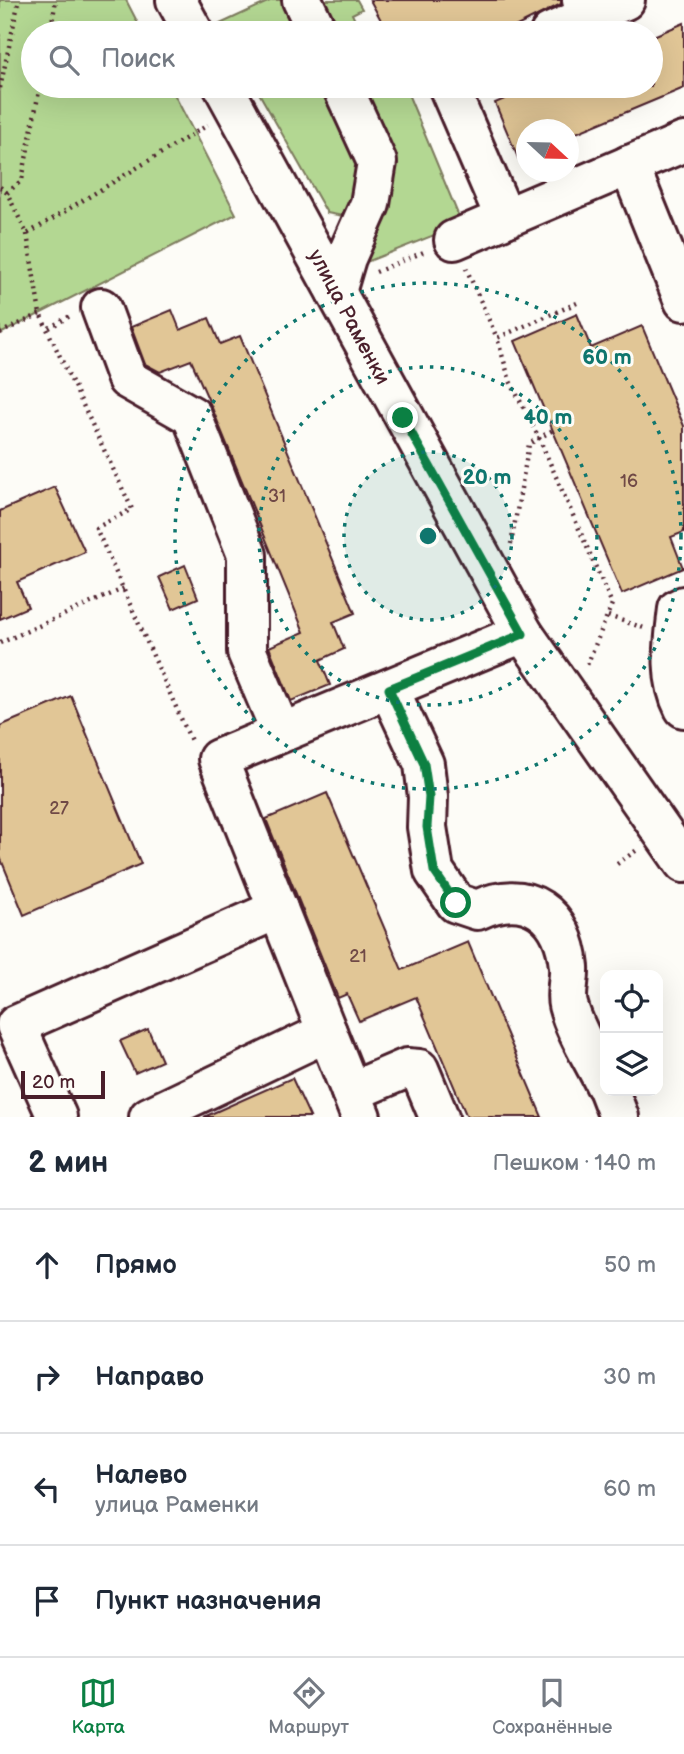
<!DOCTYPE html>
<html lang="ru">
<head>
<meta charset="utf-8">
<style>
  body { margin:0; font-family:"Balsamiq Sans",sans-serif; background:#f2f2f3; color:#1f2937 }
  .controls { position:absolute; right:21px; bottom:21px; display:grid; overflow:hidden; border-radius:14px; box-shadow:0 7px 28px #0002 }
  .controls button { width:63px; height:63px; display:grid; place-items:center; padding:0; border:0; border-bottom:2px solid #e0e1e3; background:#fff; color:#1f2937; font:35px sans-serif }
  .compass { position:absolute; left:516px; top:119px; width:63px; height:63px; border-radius:50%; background:#fff; box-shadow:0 7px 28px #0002; rotate:112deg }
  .scale { position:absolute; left:21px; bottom:18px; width:84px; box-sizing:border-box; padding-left:7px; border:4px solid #4a1f2b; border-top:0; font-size:19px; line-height:24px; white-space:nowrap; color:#4a1f2b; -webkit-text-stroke:5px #fdfcf7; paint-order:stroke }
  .stop { position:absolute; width:21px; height:21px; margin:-16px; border:5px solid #0b8043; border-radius:50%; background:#fff }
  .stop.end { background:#0b8043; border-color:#fff; box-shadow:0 2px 7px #0008 }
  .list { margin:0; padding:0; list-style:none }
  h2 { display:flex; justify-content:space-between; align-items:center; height:91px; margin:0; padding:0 28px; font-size:30px }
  h2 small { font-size:23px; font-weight:400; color:#747a83 }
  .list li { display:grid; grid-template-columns:46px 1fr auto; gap:21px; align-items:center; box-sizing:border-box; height:112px; padding:0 28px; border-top:2px solid #e0e1e3 }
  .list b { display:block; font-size:26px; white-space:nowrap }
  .list p { margin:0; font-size:23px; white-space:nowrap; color:#747a83 }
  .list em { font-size:23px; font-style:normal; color:#747a83 }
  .icon { flex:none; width:38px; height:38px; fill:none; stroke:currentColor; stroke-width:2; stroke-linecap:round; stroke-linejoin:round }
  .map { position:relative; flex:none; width:684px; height:1117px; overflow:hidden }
  .search { position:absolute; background:#fff; box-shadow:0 7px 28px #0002; left:21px; right:21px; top:21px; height:77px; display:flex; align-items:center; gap:18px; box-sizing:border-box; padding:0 24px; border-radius:38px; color:#747a83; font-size:26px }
  .sheet { height:539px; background:#fff }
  nav { display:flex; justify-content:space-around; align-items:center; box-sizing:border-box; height:98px; border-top:2px solid #e0e1e3; background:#fff; font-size:19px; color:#747a83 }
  nav a { display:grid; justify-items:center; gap:4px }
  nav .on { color:#0b8043 }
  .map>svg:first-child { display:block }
  .green { fill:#b3d792; stroke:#7e7b5e; stroke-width:2 }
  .building { fill:#e1c696; stroke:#4a1f2b; stroke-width:2 }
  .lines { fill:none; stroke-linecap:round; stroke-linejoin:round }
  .minor-casing { stroke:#4a1f2b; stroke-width:44 }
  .path { stroke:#4a1f2b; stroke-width:4.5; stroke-dasharray:2 5; stroke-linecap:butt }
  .minor { stroke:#fdfcf7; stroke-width:38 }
  .route { stroke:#0b8043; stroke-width:9 }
  .ring { fill:none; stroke:#0f766e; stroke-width:3.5; stroke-dasharray:3.5 7 }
  .labels { text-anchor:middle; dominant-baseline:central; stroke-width:6; stroke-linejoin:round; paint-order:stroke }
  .number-label { font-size:18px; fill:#704946 }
  .street-label { font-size:21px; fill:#4a1f2b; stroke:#fdfcf7 }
  .centre { fill:#0f766e; stroke:#fdfcf7; stroke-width:3.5 }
  .ring-label { font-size:21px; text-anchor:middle; font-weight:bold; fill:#0f766e; stroke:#fdfcf7; stroke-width:6; stroke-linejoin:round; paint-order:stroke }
</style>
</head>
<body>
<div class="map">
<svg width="684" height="1117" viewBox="0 0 684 1117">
  <rect width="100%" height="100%" fill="#fdfcf7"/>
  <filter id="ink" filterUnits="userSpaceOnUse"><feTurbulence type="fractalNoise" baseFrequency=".0143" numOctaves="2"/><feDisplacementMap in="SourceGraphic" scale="14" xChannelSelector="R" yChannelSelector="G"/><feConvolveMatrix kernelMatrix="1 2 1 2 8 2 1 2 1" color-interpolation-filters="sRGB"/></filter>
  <g filter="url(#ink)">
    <!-- green -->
    <g class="green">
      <path d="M0 0H126L143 33H33V86H170L236 214 0 334Z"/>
      <path d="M272 0H288L307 33H225L220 24Z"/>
      <path d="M325 0H357L362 9 352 14 361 33H340Z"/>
      <path d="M255 86H332L365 162 351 210 343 216 327 213Z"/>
      <path d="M363 86H401L406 89 462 224 359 265 395 176 388 144Z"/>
    </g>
    <!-- building -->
    <g class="building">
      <path d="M370 0H561V4L503 33H388Z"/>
      <path d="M684 23V88L569 136V130H527V154L518 158 495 103 535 86H651V37Z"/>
      <path d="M172 310 180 330 209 318 220 344 240 336 355 613 333 622 344 649 320 660 330 685 291 701 269 647 304 632 212 408 191 360 160 372 145 364 131 327Z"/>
      <path d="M577 314 591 348 642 326 684 426V532L671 537 683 568 622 594 515 341Z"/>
      <path d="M55 487 85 552 17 582 28 607 0 619V511Z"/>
      <path d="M185 565 198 598 173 609 159 577Z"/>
      <path d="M71 696 141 864 24 915 0 857V726Z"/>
      <path d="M327 793 402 970 468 942 542 1117H467L416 997 359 1021 347 994 338 998 266 819Z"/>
      <path d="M148 1029 162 1061 135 1073 120 1041Z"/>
      <path d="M292 1078 310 1117H204Z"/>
    </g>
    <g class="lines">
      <defs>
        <g id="minor">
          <path d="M176 0 194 33"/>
          <path d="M302 0 318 33"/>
          <path d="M582 0 593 14 625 0"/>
          <path d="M550 33 593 14"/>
          <path d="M223 86 523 633 684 863"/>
          <path d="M448 86 505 218"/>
          <path d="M629 165 684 301"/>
          <path d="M454 240 684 142"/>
          <path d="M336 292 346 258 370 204 377 162 342 86"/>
          <path d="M101 308 127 379 192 416 247 555V652L281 732"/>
          <path d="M389 689 424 764 428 797 427 827 434 871 456 903 477 910C528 886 564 914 569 967 570 979 565 994 568 1005 575 1032 593 1059 605 1084"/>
          <path d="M684 708C668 677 674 643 678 609L684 606"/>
          <path d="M609 1091 619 1117"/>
          <path d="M351 1092 407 1068 419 1069 439 1117"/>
          <path d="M57 1117 16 1025 278 909"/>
          <path d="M149 1117 327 1032"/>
          <path d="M361 1117 218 759 523 633"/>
        </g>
      </defs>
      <!-- minor casing -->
      <use href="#minor" class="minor-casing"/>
      <!-- path -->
      <g class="path">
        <path d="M50 33 56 0"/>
        <path d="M0 88 19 0"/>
        <path d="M0 187 7 193 27 234 208 125"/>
        <path d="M7 193 22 180 40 86"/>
        <path d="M27 234 40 314 132 509 96 528 192 743"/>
        <path d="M466 268 497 338"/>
        <path d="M376 272 426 251"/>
        <path d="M577 303 497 338 510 381 539 438 612 604 587 665"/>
        <path d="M49 328 70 316"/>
        <path d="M0 333 40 314"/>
        <path d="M511 544 529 444 553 430"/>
        <path d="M608 616 644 628"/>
        <path d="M0 643 125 588"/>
        <path d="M617 864 637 850"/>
      </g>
      <!-- minor -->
      <use href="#minor" class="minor"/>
    </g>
  </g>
  <g class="lines" filter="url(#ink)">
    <!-- route -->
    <path class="route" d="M403 418 523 634 389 689 424 764 429 797 427 827 434 871 456 903"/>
  </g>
  <!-- distance rings -->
  <circle cx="428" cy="536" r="84" fill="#0f766e" fill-opacity=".12"/>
  <g class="ring">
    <circle cx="428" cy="536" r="84"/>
    <circle cx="428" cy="536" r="169"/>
    <circle cx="428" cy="536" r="253"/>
  </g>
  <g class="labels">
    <!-- number labels -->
    <g class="number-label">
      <text x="629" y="481">16</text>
      <text x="277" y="496">31</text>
      <text x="59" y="808">27</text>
      <text x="358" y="956">21</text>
    </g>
    <!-- street labels -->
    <g class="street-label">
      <text transform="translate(349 317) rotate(62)">улица Раменки</text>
    </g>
  </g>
  <circle cx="428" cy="536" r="10" class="centre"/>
  <g class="ring-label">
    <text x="607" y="364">60 m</text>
    <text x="548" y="424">40 m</text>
    <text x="487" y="484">20 m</text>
  </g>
</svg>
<div class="controls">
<button><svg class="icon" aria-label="locate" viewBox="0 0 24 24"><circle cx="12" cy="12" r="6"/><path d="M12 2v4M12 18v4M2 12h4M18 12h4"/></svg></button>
<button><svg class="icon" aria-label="layers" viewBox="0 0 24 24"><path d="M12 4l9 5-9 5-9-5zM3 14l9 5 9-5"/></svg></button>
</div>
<svg class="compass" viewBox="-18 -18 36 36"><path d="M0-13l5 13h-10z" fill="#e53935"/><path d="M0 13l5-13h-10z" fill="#747a83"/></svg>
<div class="scale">20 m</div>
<div class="stop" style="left:456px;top:903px"></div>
<div class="stop end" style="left:403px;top:418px"></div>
<div class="search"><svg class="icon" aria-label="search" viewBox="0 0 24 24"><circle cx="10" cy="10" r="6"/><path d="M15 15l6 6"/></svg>Поиск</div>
</div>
<section class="sheet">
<h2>2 мин<small>Пешком · 140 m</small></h2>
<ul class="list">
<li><svg class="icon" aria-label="ahead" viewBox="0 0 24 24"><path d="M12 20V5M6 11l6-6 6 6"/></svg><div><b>Прямо</b></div><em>50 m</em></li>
<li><svg class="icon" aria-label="right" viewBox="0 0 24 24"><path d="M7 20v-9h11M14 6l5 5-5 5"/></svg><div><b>Направо</b></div><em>30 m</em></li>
<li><svg class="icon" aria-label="left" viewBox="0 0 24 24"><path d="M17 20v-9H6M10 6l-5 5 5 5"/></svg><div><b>Налево</b><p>улица Раменки</p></div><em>60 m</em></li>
<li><svg class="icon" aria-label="arrive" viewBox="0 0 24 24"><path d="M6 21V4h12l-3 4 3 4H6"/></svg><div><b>Пункт назначения</b></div></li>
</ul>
</section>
<nav>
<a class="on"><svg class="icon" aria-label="map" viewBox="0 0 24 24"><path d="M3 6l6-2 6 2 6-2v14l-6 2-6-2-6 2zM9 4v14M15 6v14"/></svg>Карта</a>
<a><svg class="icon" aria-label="directions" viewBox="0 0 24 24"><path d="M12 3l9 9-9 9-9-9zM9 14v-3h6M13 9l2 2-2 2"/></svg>Маршрут</a>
<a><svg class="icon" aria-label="saved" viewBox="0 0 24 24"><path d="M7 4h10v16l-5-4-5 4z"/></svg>Сохранённые</a>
</nav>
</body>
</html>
